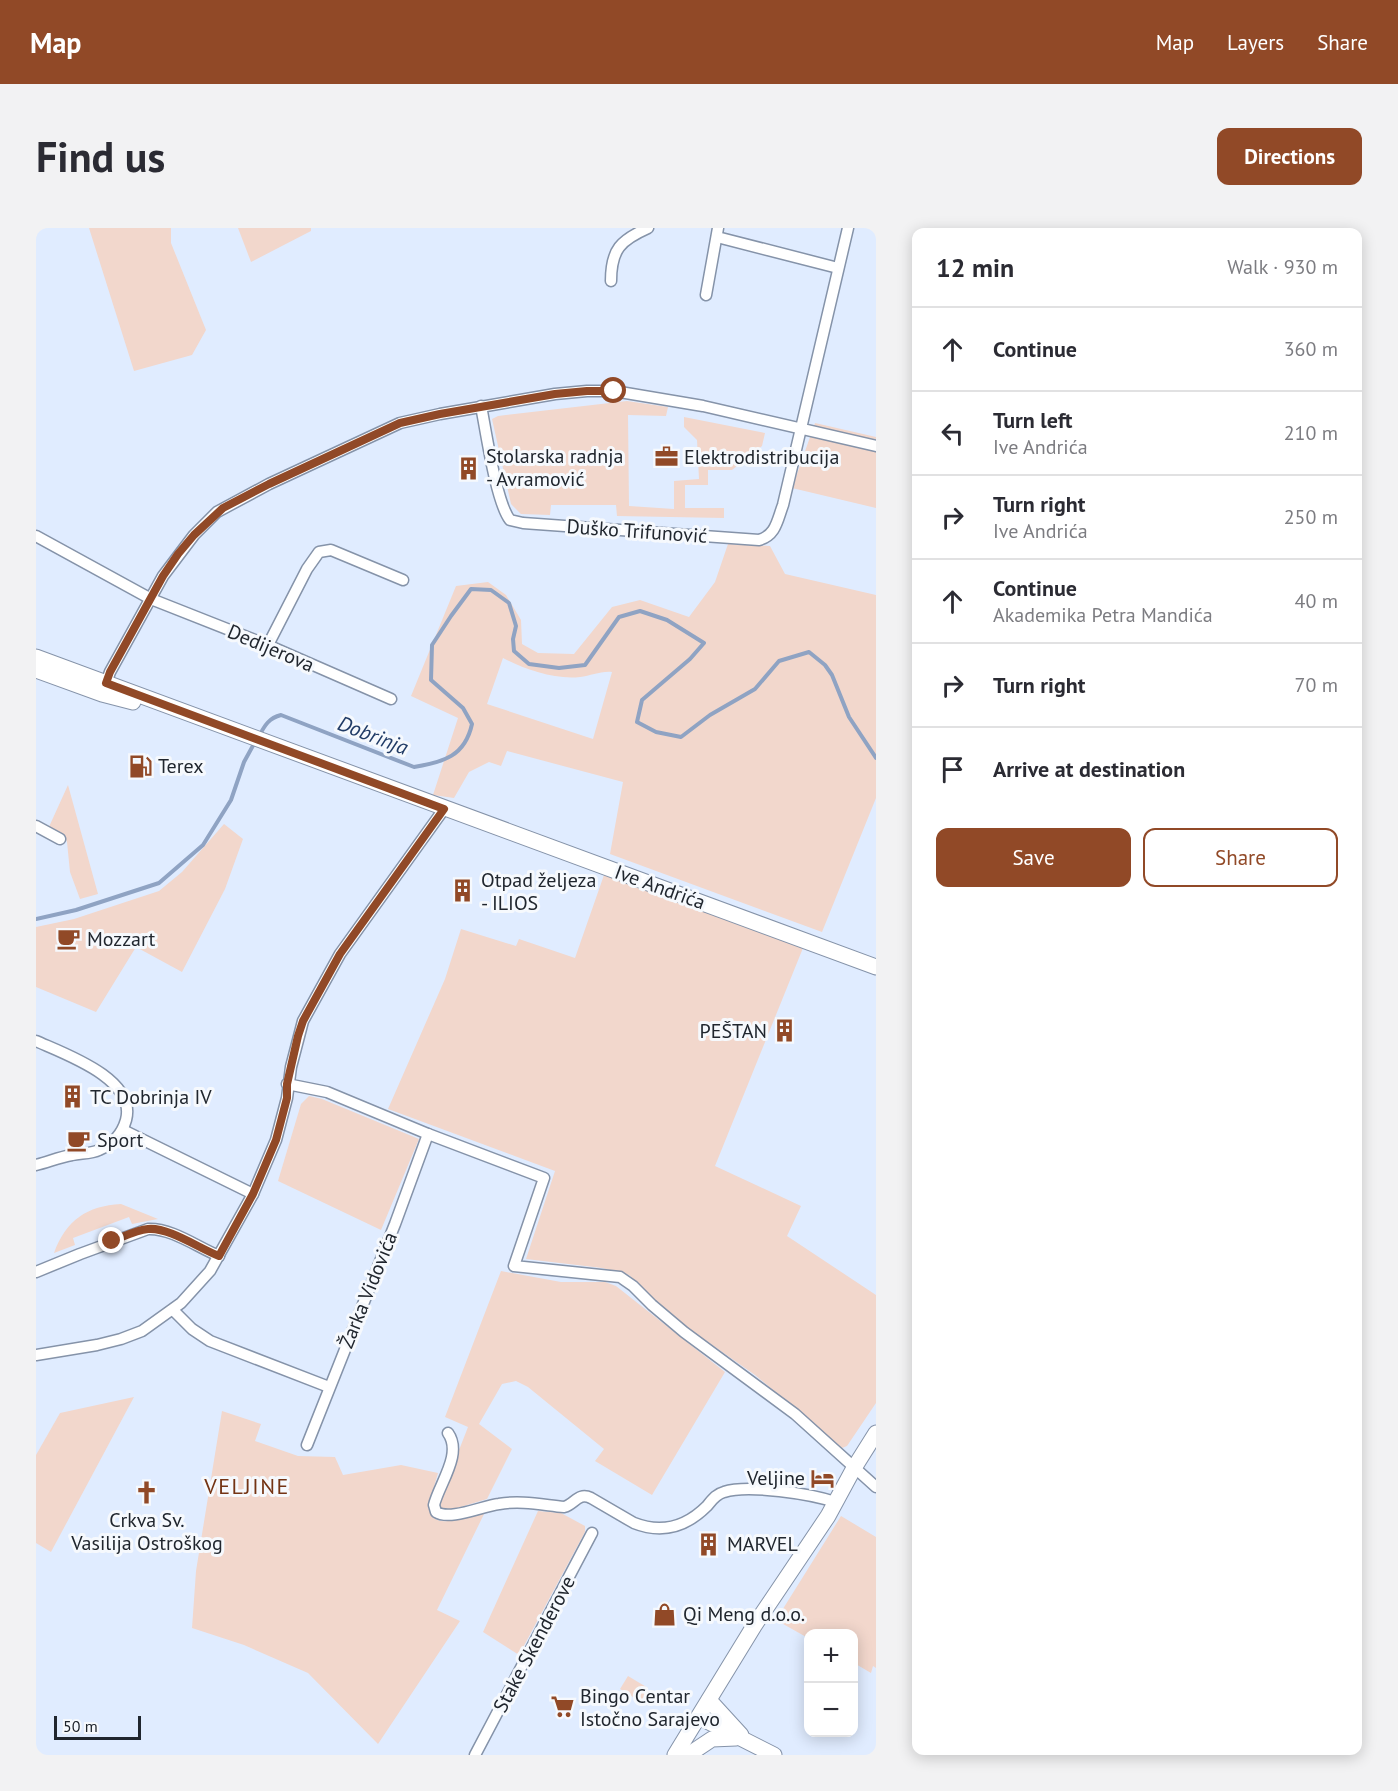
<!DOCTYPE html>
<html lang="en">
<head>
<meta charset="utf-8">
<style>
  body { margin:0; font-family:"PT Sans",sans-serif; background:#f2f2f3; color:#2b2b33 }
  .controls { position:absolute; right:18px; bottom:18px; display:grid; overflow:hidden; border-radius:12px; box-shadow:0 3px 15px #0003 }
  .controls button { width:54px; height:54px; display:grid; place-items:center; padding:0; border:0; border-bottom:2px solid #e1e1e2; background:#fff; color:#2b2b33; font:30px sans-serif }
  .scale { position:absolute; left:18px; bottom:15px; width:87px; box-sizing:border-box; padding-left:6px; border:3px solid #20262e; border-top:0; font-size:16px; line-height:21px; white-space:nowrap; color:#20262e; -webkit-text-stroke:4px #f6f9fd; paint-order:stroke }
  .stop { position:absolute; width:18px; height:18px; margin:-14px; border:4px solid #914927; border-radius:50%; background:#fff }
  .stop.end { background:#914927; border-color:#fff; box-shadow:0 2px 6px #0008 }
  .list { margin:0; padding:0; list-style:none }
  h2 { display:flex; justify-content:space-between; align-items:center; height:78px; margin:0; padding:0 24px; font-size:26px }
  h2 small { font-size:20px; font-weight:400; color:#7c7c81 }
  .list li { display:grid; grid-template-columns:39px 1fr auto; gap:18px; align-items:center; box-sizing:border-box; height:84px; padding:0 24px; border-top:2px solid #e1e1e2 }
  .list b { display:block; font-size:22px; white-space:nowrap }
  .list p { margin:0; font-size:20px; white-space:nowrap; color:#7c7c81 }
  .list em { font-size:20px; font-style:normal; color:#7c7c81 }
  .actions { display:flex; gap:12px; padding:18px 24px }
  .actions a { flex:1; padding:14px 0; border:2px solid #914927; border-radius:12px; text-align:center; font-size:21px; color:#914927 }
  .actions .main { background:#914927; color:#fff }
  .icon { flex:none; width:33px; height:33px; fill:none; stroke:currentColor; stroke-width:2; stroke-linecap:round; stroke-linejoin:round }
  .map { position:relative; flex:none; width:840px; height:1527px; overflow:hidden; border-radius:12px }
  header { display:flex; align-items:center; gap:36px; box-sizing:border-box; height:84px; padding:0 30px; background:#914927; color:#fff }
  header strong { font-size:28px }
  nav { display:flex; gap:33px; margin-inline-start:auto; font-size:21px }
  .intro { display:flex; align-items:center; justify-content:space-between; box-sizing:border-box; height:144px; padding:0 36px }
  h1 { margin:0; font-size:42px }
  .button { padding:15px 27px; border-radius:12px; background:#914927; color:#fff; font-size:21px; font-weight:700 }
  main { display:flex; gap:36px; padding:0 36px }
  aside { flex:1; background:#fff; border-radius:12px; box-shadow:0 3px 15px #0003 }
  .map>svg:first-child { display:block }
  .green { fill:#f2d7cc; fill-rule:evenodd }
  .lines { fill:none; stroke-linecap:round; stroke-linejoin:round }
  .stream { stroke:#8fa3c3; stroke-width:4 }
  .street-casing { stroke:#8593a9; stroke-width:13 }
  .secondary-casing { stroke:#8593a9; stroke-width:17 }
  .street { stroke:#fff; stroke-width:10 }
  .secondary { stroke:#fff; stroke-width:15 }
  .route { stroke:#914927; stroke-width:8 }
  .labels { text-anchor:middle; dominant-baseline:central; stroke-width:6; stroke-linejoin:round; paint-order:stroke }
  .poi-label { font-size:20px; fill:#20262e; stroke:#f6f9fd; text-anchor:start }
  .street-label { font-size:20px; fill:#20262e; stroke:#f6f9fd }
  .water-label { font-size:21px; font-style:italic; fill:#203b66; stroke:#f6f9fd }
  .quarter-label { font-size:22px; letter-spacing:1.5px; fill:#743414; stroke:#f6f9fd }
</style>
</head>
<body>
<header>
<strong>Map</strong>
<nav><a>Map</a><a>Layers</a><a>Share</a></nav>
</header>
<div class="intro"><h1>Find us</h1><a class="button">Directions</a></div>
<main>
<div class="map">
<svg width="840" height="1527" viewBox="0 0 840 1527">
  <rect width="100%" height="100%" fill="#e0ecff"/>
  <!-- green -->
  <g class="green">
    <path d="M53 0H135V15L170 102 156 127 98 143Z"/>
    <path d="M202 0H275V3L215 34Z"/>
    <path d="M591 173 632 179 630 188 592 187 593 278 638 281V253L663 251 661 212 648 199V189L729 205 726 218 696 242H672V257H649V280H688V290L581 288 580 277H515L514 287 485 286 475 276 456 191 462 188Z"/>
    <path d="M779 195 840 209V280L756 260Z"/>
    <path d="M692 316 734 318 749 346 840 367V570L786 704 574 626 587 554 471 523 465 538 453 534 433 544 418 570 397 567 422 490 375 468 420 358 452 354 470 367 485 392 486 416 502 425 538 426 576 379 604 372 653 389 679 354ZM467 430C488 441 519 452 544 449 555 448 564 443 576 444L557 511 451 476Z"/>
    <path d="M32 557 62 666 44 671 34 644 31 614 29 609 12 601Z"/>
    <path d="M188 596 207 611 189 661 146 744 100 719 60 784 0 759V699L38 691 123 663 146 644Z"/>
    <path d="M568 647 767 720 679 938 765 978 751 1008 840 1067V1175L811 1218 806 1220 719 1147 639 1091 593 1047 566 1040 490 1031 519 943 352 881 409 751 425 701 480 718 483 711 539 730Z"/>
    <path d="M273 868 286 871 383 911 345 1002 242 953 265 876Z"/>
    <path d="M85 976 122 991 96 996 93 989 37 1010 39 1017 18 1025C30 992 51 978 85 976Z"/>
    <path d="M465 1043 525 1054H569L580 1058 689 1144 616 1267 559 1233 568 1221 492 1159 480 1153 466 1156 443 1196 476 1221 451 1271 415 1282 409 1283 403 1280 402 1276 432 1199 409 1189Z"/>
    <path d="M98 1169 15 1324 0 1315V1227L24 1185Z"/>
    <path d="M186 1183 225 1196 219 1213 262 1228 299 1229 307 1247 365 1237 402 1245 392 1280C394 1283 395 1286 397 1289 407 1300 438 1286 450 1282L401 1382 424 1393 342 1516 272 1445 208 1417 156 1400 160 1343Z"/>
    <path d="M502 1283 525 1285 549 1298V1304L483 1427 447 1404Z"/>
    <path d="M805 1288 840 1309V1440L837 1438 835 1445 818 1435V1406H772V1410L740 1392Z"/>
    <path d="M592 1448 612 1460 605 1474 584 1461Z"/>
  </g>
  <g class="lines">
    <!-- stream -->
    <g class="stream">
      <path d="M223 508C229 497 233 490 245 487L378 539C408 534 429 528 436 496L427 480 395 452 396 417 415 388 435 361 455 362 473 375 480 398 477 411 478 423 493 436 523 440 549 437 583 389 604 383 631 392 668 415 654 431 606 472 601 494 620 504 645 509 674 487 719 461 743 433 773 424 789 437 796 447 813 489 840 530"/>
      <path d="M0 691 40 682 123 655 167 617 195 572 208 534 219 514"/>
    </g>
    <defs>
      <g id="street">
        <path d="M681 9 802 40"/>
        <path d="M575 53C575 21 585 12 612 0"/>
        <path d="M670 67 682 0"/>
        <path d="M445 178C450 203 460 274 474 292L487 295 723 312C740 307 741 293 747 277L812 0"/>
        <path d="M0 308 115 371 229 416 355 471"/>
        <path d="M232 417 271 341 283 324 295 322 367 352"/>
        <path d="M68 461 74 444 127 348 158 307 181 284 233 256 364 195 404 186 519 166 551 163H578L667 178 840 218"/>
        <path d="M0 598 24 611"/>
        <path d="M0 813C29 826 101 851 90 892 86 906 77 916 63 922 55 926 45 925 36 927 24 929 12 934 0 937"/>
        <path d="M251 856 291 864 392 906 508 950 478 1038 584 1049 597 1058 616 1077 648 1104 759 1186 840 1259"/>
        <path d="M87 902 217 966"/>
        <path d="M0 1044 44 1026 112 1001C136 1000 161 1019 183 1028"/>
        <path d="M137 1082 156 1101 174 1113 293 1159"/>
        <path d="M0 1127 61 1117 85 1111 106 1103 145 1075 174 1043 217 966 240 912 251 870 255 839 267 793 304 726 408 581"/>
        <path d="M412 1205C427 1226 403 1256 398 1277L400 1284C414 1293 446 1278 463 1276 485 1272 507 1277 528 1279 539 1276 542 1264 555 1270L598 1295C626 1306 650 1299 671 1278 676 1272 680 1266 688 1264 712 1256 775 1266 799 1274"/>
        <path d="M271 1217 359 996 392 906"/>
        <path d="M439 1527 556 1305"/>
      </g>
      <g id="secondary">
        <path d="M0 429 840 739"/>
        <path d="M0 442 66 466 97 474"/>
        <path d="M673 1472 705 1507"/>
        <path d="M663 1489 738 1527"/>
        <path d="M639 1527 718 1398 792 1288 818 1240 840 1205"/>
        <path d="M652 1527 676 1511 700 1510"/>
      </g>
    </defs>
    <!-- street casing -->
    <use href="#street" class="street-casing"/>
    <!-- secondary casing -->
    <use href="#secondary" class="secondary-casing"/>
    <!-- street -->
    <use href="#street" class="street"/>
    <!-- secondary -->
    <use href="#secondary" class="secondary"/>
  </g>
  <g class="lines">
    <!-- route -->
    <path class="route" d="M76 1013C87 1009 100 1002 112 1001 133 999 164 1021 183 1028L217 966 240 912 251 870V856L262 808 267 793 304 726 408 581 70 455 74 444 127 348 142 326 158 307 187 280 233 256 364 195 404 186 519 166 551 163H578"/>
  </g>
  <!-- icons -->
  <defs>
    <symbol id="office-bare" viewBox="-9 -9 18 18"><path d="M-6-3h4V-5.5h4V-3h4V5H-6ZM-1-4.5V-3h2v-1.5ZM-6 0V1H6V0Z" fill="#914927" stroke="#f6f9fd" stroke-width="2.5" paint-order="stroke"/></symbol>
    <symbol id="building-bare" viewBox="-9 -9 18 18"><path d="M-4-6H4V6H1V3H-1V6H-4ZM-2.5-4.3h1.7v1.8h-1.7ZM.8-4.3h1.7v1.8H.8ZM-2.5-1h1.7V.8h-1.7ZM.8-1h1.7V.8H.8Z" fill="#914927" stroke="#f6f9fd" stroke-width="2.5" paint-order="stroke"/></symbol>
    <symbol id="fuel-bare" viewBox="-9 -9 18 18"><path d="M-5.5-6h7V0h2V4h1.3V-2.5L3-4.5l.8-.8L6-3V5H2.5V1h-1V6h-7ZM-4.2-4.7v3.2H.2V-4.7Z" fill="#914927" stroke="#f6f9fd" stroke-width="2.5" paint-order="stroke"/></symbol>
    <symbol id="cafe-bare" viewBox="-9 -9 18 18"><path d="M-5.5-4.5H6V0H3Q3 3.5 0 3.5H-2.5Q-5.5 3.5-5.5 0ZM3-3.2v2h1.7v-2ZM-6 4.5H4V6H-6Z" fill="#914927" stroke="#f6f9fd" stroke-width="2.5" paint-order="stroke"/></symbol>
    <symbol id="hotel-bare" viewBox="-9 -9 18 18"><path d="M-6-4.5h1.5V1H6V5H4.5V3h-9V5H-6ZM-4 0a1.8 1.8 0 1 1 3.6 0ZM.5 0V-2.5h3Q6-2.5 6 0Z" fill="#914927" stroke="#f6f9fd" stroke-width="2.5" paint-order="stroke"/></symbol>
    <symbol id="church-bare" viewBox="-9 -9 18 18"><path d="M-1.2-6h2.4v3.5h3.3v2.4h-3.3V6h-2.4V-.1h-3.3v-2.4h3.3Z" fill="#914927" stroke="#f6f9fd" stroke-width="2.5" paint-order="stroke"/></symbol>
    <symbol id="shop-bare" viewBox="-9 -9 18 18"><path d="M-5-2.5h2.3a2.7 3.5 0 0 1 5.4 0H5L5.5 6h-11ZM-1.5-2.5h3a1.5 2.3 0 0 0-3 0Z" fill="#914927" stroke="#f6f9fd" stroke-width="2.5" paint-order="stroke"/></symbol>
    <symbol id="supermarket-bare" viewBox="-9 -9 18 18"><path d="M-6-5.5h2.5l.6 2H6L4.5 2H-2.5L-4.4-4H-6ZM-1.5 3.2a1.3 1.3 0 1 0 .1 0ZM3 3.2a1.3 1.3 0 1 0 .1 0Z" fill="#914927" stroke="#f6f9fd" stroke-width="2.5" paint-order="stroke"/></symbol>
  </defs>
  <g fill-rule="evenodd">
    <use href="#office-bare" x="614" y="212" width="33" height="33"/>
    <use href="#building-bare" x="416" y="224" width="33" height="33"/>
    <use href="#fuel-bare" x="88" y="522" width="33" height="33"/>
    <use href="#building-bare" x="410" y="646" width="33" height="33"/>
    <use href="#cafe-bare" x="16" y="694" width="33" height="33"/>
    <use href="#building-bare" x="732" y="786" width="33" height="33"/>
    <use href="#building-bare" x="20" y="852" width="33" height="33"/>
    <use href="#cafe-bare" x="26" y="896" width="33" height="33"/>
    <use href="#hotel-bare" x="770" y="1234" width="33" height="33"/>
    <use href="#church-bare" x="94" y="1248" width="33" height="33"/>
    <use href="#building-bare" x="656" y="1300" width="33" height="33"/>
    <use href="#shop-bare" x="612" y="1370" width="33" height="33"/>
    <use href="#supermarket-bare" x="510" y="1462" width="33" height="33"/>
  </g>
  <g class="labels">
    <!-- poi labels -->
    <g class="poi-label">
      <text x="450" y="228">Stolarska radnja<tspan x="450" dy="23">- Avramović</tspan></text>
      <text x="648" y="229">Elektrodistribucija</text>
      <text x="122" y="538">Terex</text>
      <text x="445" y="652">Otpad željeza<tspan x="445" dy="23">- ILIOS</tspan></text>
      <text x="51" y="711">Mozzart</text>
      <text x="731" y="803" text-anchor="end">PEŠTAN</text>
      <text x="54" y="869">TC Dobrinja IV</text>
      <text x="61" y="912">Sport</text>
      <text x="769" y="1250" text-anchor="end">Veljine</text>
      <text x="111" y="1292" text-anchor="middle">Crkva Sv.<tspan x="111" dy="23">Vasilija Ostroškog</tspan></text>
      <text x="691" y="1316">MARVEL</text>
      <text x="647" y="1386">Qi Meng d.o.o.</text>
      <text x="544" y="1468">Bingo Centar<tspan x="544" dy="23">Istočno Sarajevo</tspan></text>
    </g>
    <!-- street labels -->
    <g class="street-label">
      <text transform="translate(601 303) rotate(4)">Duško Trifunović</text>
      <text transform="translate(235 420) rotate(23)">Dedijerova</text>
      <text transform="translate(624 659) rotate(20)">Ive Andrića</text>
      <text transform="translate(332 1062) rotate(-68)">Žarka Vidovića</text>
      <text transform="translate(498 1416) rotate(-62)">Stake Skenderove</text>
    </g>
    <!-- water labels -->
    <g class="water-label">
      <text transform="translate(337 507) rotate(21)">Dobrinja</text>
    </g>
    <!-- quarter labels -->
    <g class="quarter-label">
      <text x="211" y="1258">VELJINE</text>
    </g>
  </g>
</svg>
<div class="controls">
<button>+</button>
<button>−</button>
</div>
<div class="scale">50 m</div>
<div class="stop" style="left:578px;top:163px"></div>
<div class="stop end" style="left:76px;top:1013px"></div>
</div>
<aside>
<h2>12 min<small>Walk · 930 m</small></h2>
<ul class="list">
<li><svg class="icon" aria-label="ahead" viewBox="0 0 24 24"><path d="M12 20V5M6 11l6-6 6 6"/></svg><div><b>Continue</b></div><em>360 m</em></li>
<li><svg class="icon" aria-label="left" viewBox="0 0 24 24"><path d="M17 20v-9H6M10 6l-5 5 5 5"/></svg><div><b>Turn left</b><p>Ive Andrića</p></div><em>210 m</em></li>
<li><svg class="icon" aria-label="right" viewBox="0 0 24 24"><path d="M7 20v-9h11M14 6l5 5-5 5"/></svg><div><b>Turn right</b><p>Ive Andrića</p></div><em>250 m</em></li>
<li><svg class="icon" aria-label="ahead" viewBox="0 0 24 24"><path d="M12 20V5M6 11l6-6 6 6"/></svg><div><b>Continue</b><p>Akademika Petra Mandića</p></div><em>40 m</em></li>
<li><svg class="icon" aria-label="right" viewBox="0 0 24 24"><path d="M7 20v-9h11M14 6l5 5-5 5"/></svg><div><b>Turn right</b></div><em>70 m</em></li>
<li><svg class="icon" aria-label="arrive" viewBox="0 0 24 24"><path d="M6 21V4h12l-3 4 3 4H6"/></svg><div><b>Arrive at destination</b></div></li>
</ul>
<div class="actions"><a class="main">Save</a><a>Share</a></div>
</aside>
</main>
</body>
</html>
